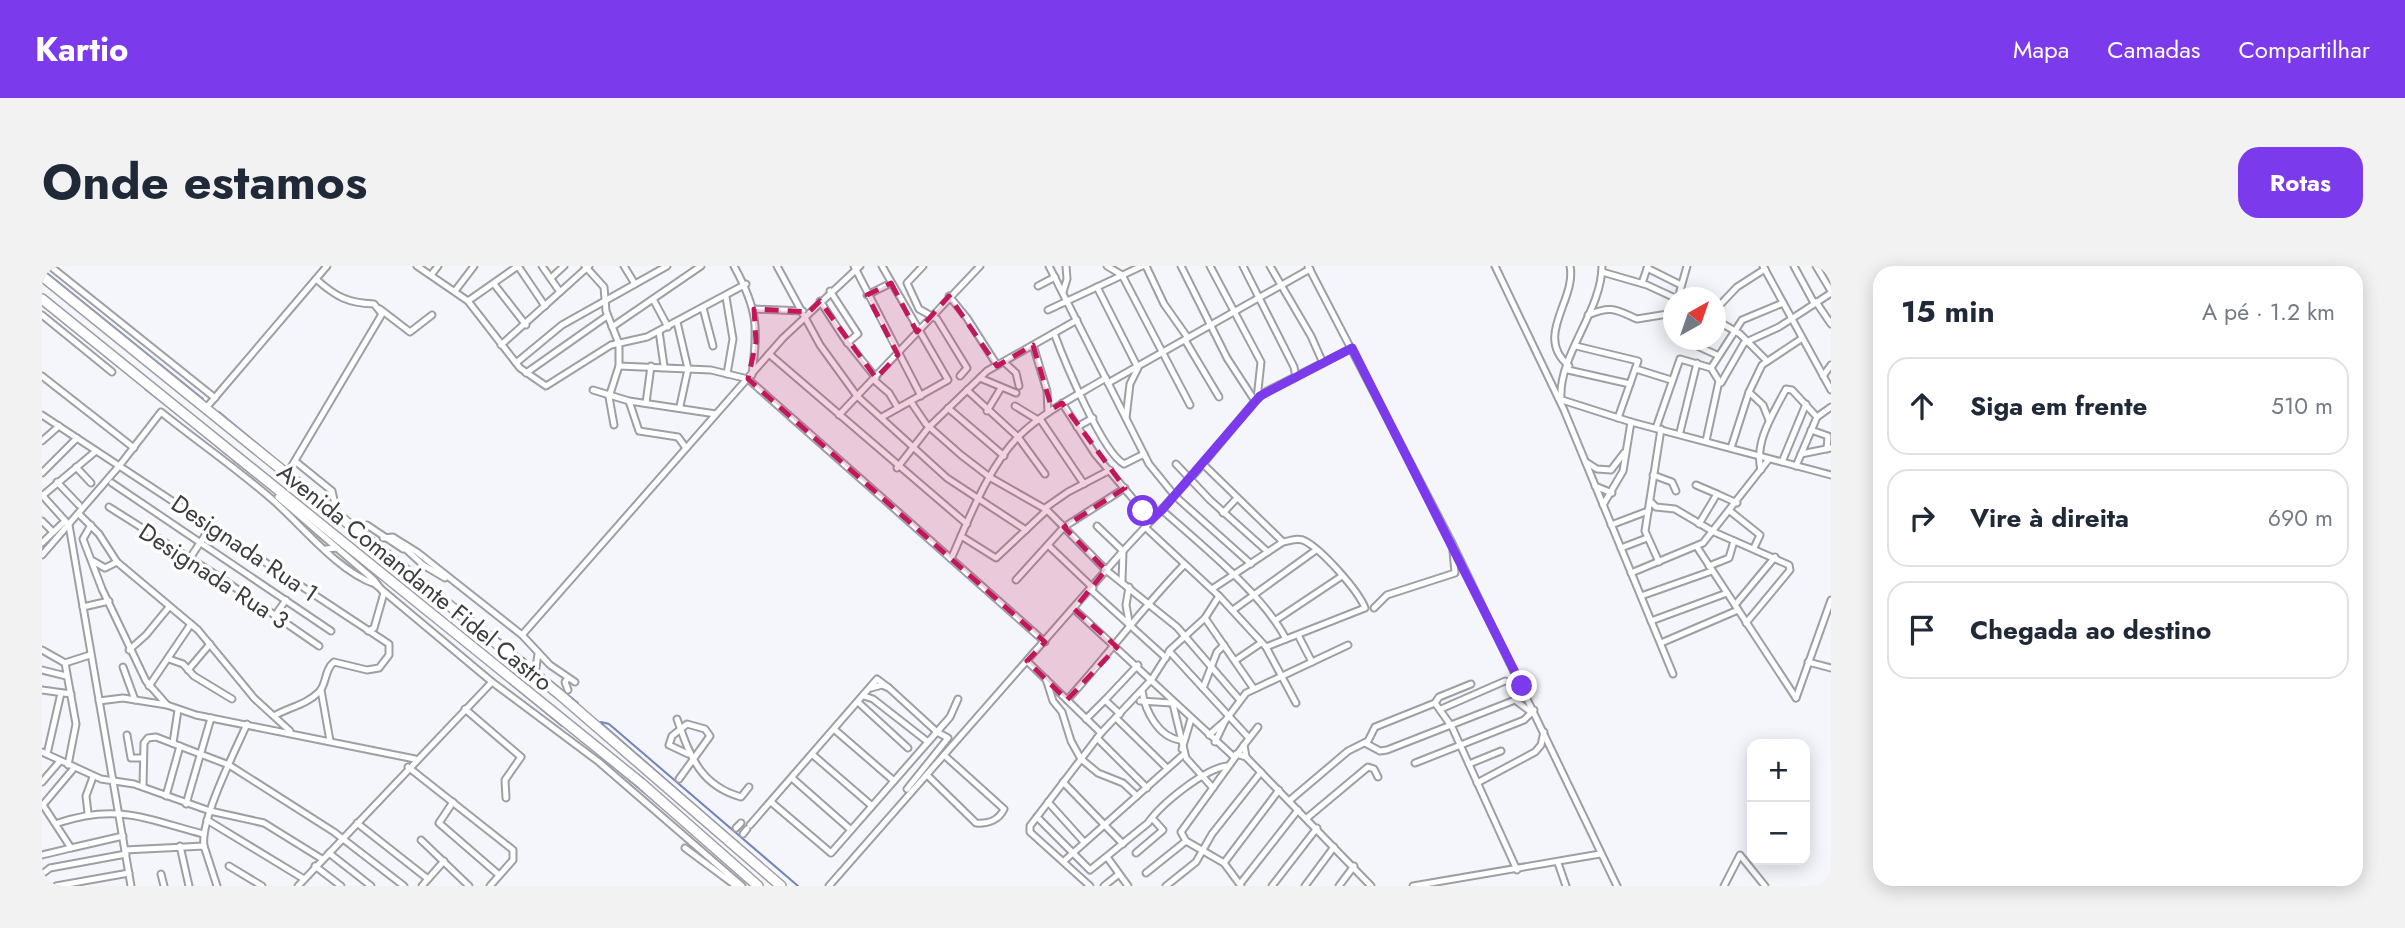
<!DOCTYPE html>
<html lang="pt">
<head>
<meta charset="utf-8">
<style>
  body { margin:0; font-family:Jost,sans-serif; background:#f2f2f3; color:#1f2937 }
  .controls { position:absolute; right:21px; bottom:21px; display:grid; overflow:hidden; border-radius:14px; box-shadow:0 4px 18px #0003 }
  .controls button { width:63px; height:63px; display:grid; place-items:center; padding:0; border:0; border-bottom:2px solid #e0e1e3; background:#fff; color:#1f2937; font:35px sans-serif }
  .compass { position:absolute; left:1621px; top:21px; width:63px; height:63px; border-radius:50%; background:#fff; box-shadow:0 4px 18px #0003; rotate:40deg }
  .stop { position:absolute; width:21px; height:21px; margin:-16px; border:5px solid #7c3aed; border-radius:50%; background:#fff }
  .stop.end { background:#7c3aed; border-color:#fff; box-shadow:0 2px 7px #0008 }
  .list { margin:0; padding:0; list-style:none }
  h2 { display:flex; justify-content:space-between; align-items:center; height:91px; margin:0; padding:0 28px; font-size:30px }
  h2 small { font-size:23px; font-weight:400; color:#747a83 }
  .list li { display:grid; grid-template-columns:46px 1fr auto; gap:21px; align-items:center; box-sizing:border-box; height:98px; margin:0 14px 14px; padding:0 14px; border:2px solid #e0e1e3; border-radius:21px }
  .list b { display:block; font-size:26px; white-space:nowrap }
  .list em { font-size:23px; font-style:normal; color:#747a83 }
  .icon { flex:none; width:38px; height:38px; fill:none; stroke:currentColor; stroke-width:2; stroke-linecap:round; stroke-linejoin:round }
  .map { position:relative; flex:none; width:1789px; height:620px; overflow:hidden; border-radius:21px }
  header { display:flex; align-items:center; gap:42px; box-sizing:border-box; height:98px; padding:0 35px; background:#7c3aed; color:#fff }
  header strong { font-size:33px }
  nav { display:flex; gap:38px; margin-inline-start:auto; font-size:24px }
  .intro { display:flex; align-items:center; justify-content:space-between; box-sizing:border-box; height:168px; padding:0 42px }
  h1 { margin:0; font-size:49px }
  .button { padding:18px 32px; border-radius:21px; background:#7c3aed; color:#fff; font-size:24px; font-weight:700 }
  main { display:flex; gap:42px; padding:0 42px }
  aside { flex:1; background:#fff; border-radius:21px; box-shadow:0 4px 18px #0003 }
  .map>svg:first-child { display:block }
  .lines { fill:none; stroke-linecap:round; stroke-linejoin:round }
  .stream { stroke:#7084bc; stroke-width:2 }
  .minor-casing { stroke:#9d9fa5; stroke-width:9 }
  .highway-casing { stroke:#9d9fa5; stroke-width:12 }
  .minor { stroke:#fff; stroke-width:5 }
  .highway { stroke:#fff; stroke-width:9 }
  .route { stroke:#7c3aed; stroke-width:9 }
  .marked { fill:#c2185b; fill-opacity:0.2; stroke:#c2185b; stroke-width:5; stroke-dasharray:14 9; stroke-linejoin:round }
  .labels { text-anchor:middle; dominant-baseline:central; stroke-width:7; stroke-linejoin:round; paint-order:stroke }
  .street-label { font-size:24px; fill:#3c3d3f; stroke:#fff }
</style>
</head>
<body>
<header>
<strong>Kartio</strong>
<nav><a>Mapa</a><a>Camadas</a><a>Compartilhar</a></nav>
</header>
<div class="intro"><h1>Onde estamos</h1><a class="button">Rotas</a></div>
<main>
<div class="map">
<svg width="1789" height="620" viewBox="0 0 1789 620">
  <rect width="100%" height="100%" fill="#f4f6fc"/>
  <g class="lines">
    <!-- stream -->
    <g class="stream">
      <path d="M0 3 161 133"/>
      <path d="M0 39 98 118"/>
      <path d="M103 123 121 137"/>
      <path d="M128 143 139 151"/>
      <path d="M177 146 230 190"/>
      <path d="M147 157 185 189"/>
      <path d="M192 195 208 207"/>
      <path d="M350 288 484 394"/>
      <path d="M413 372 520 460"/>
      <path d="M499 407 536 437"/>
      <path d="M559 456 567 458 756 620"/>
      <path d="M559 457 732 608"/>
      <path d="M526 464 549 482"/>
      <path d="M556 488 624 545"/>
      <path d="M684 597 709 620"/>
    </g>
    <defs>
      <g id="minor">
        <path d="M8 0 173 132"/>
        <path d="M375 0 426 35 478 102 504 120 569 79 605 71 704 18"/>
        <path d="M476 0 503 40"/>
        <path d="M500 0 518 26"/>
        <path d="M543 0 562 21 564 45 577 78V100L567 131 572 159"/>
        <path d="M582 0 593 18"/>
        <path d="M692 0C716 44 716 60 710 109"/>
        <path d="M735 0 778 79 815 130 905 212 984 264"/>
        <path d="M812 0 879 130"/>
        <path d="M881 0 865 17 877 43 895 53 925 102 918 110"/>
        <path d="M1007 0 1107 198 1133 230 1209 298"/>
        <path d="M1065 0 1080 9 1148 139"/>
        <path d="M1104 0 1122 38 1146 72"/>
        <path d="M1139 0 1185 92 1213 135"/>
        <path d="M1168 0 1219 96 1215 133"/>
        <path d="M1201 0 1252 101 1254 111"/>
        <path d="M1228 0 1269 70 1281 97"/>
        <path d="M1266 0 1409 275 1575 620"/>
        <path d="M1453 0 1522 144 1631 408"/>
        <path d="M1721 0 1789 124"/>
        <path d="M1752 0 1772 37"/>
        <path d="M1774 0 1789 25"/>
        <path d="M1605 2 1639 19"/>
        <path d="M1560 6 1605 19 1633 32"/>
        <path d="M389 9 396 0"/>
        <path d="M509 12 522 0"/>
        <path d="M1600 17 1606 0"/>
        <path d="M452 18 484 59"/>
        <path d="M996 20 1013 11"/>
        <path d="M1055 21 1096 102 1088 118 1084 152"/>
        <path d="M413 25 432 0"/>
        <path d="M788 25 816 68 805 77"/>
        <path d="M1021 26 1025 13 1024 0"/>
        <path d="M825 29 849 17"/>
        <path d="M907 30 925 52 955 99"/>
        <path d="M684 31 691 73 685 108"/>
        <path d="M1636 32 1645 0"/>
        <path d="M611 33 626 61"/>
        <path d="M426 35 476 0"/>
        <path d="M778 35 802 72 834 112"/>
        <path d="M1774 36 1789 58"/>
        <path d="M661 42 671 80"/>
        <path d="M338 43 368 66 390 49"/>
        <path d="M712 43 761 45"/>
        <path d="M1674 43 1695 21 1723 3"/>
        <path d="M1006 44 1100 0"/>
        <path d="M1632 48 1628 60 1632 67"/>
        <path d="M0 49 70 106"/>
        <path d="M1546 49C1570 39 1574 44 1595 53L1632 47"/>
        <path d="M1674 54 1698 68 1724 94"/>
        <path d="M635 56 646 103 638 140"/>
        <path d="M570 61 659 0"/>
        <path d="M617 65 622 100"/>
        <path d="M1012 67C1022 94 1060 186 1082 198L1102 188"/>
        <path d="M1143 74 1177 131"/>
        <path d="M1642 74 1675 89"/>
        <path d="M459 79 547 0"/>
        <path d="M991 79 1005 125 1006 146"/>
        <path d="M1534 80 1596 95 1576 152"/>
        <path d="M727 88 925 258"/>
        <path d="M962 96 974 107 977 120"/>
        <path d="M474 97 520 59 625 0"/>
        <path d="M577 100 669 104 706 113 1003 376"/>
        <path d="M1527 100C1491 70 1535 34 1528 0"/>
        <path d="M1669 102 1700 54 1741 37"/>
        <path d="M1594 103 1629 114"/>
        <path d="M1526 104 1588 118"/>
        <path d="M484 107 565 50"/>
        <path d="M0 110 92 182"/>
        <path d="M1781 110 1789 99"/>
        <path d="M938 112 974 127"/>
        <path d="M832 114 847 127 856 142"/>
        <path d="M1066 117 1268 3"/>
        <path d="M1679 117 1702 77 1737 61 1789 27"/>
        <path d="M551 124 587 135 674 148"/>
        <path d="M925 124 976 171 1003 208"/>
        <path d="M1707 126 1721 139 1727 154"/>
        <path d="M1519 131C1517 89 1560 44 1560 0"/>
        <path d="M1517 133 1589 156 1789 209"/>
        <path d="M587 135 597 165 636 171 644 182"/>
        <path d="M869 136 884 158 919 189 949 212 1005 244 1064 304 1135 361 1197 433"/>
        <path d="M604 137 609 100"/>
        <path d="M1020 137 1053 188 1109 254"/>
        <path d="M973 140 996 154"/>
        <path d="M164 142 285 0"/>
        <path d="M906 142 962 190"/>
        <path d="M945 145 959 122"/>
        <path d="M0 149 347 378V389L337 402 325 404 292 396C282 404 285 418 277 426 264 439 247 441 232 450"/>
        <path d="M797 149 938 0"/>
        <path d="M840 151 906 114 840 0"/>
        <path d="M998 153 1042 218"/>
        <path d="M1035 161 1051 152"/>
        <path d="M1614 162 1638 93 1669 102 1677 115 1664 175"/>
        <path d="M1769 164 1786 170 1785 183"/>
        <path d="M1638 166 1655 97"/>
        <path d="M0 175 17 160"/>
        <path d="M1689 182 1707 126 1720 99 1759 73"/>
        <path d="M1759 188 1789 182"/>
        <path d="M253 195 290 225 295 247"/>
        <path d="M1544 196 1555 203 1569 204 1582 187"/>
        <path d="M1740 196 1764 138"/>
        <path d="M1134 198 1168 234 1226 286"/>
        <path d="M1161 198 1241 276 1170 323"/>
        <path d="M1754 200 1775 151 1789 141"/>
        <path d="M34 201 49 217"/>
        <path d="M855 202 887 161 945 105 1035 54"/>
        <path d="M1719 204C1712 176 1731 148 1744 123L1750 124 1775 151"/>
        <path d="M0 207 35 172"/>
        <path d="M245 208 340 48 332 38C306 37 294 31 274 13"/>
        <path d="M1611 209 1630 216 1634 225"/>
        <path d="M15 216 37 239"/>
        <path d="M70 217 289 365"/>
        <path d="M1654 219 1675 228"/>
        <path d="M1553 220 1570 227"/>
        <path d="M0 229 27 259 89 620"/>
        <path d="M0 230 54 185"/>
        <path d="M236 231 295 282"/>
        <path d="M1610 237 1614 241 1633 243 1672 266 1747 299 1748 304 1704 357"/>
        <path d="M1561 239 1581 205 1589 156"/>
        <path d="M67 241 179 312 277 380"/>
        <path d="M1003 242 1026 226 1068 204"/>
        <path d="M1120 244C1158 278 1221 328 1244 373"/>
        <path d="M1688 245 1718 269 1712 282"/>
        <path d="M1181 247 1195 232"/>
        <path d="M37 248 57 268 75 296 156 364 212 432 248 465"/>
        <path d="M0 255 11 266"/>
        <path d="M1657 258 1675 228 1695 237"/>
        <path d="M49 259 41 273 60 323 104 415 125 439 154 449 373 493"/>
        <path d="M325 259 361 283"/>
        <path d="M1569 259 1606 245"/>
        <path d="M1055 260 1081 285 1080 315"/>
        <path d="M1103 261 1177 330 1224 381 1254 437"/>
        <path d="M919 270 954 292 1005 244"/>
        <path d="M341 272 351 271 375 286 480 369 508 399 533 416"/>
        <path d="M356 276 381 299 403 312"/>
        <path d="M0 277 23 255"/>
        <path d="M1006 279 1051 322"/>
        <path d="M1655 281 1754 432"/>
        <path d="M1579 282 1605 272"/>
        <path d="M284 283 295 282 332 314 342 327 332 362 326 365"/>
        <path d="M0 289 78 199 119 146C156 176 197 204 233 236 261 261 297 306 333 318L450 416 557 496 700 620"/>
        <path d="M148 292 170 259"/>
        <path d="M909 293C926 255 947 199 978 169 1003 145 1034 130 1064 112"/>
        <path d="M51 295 63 302 75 296"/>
        <path d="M1617 296 1603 265 1619 163"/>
        <path d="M1667 300 1687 292 1692 275"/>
        <path d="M1589 307 1661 277 1727 193"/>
        <path d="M974 314 1022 261 1083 222"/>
        <path d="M1087 321 1084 339 1087 356"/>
        <path d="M1049 324 1124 392"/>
        <path d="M1599 330 1670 305"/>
        <path d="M1693 339 1733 291"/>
        <path d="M41 341 67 335"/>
        <path d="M1332 342 1345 329 1413 307 1411 285"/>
        <path d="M1032 343 1192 491"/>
        <path d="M1191 344 1274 284"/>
        <path d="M234 348 244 334"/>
        <path d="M1163 352 1212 423"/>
        <path d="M1234 354 1300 310"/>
        <path d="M1609 355 1685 327"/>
        <path d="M480 369 741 72 818 0"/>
        <path d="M1256 369 1270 396"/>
        <path d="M1619 377 1696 344"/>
        <path d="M1224 381 1323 342C1316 324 1280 284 1263 275 1256 271 1248 275 1241 276"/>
        <path d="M0 384 23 397 34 458 26 499"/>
        <path d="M87 384 104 369 127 341"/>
        <path d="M1127 385 1207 472"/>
        <path d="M127 393 141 398 152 410 190 433"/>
        <path d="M1194 394 1219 377"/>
        <path d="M985 395 1059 467"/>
        <path d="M1766 396 1789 402"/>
        <path d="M23 397 48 389"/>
        <path d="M81 401 93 434"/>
        <path d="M0 404 24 410"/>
        <path d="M146 404 168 378"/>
        <path d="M493 408 496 388"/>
        <path d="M526 412 523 416 526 424"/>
        <path d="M1004 413 1011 435 1020 446 1029 475 1039 493 1056 507 1081 517 1095 530"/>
        <path d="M107 420 149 358"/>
        <path d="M829 422 840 419 847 422 895 466 906 472 865 523"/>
        <path d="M1161 422 1175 386 1182 379"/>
        <path d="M0 424 29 428"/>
        <path d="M279 424 288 475"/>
        <path d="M1100 425C1103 444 1116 471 1138 474"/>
        <path d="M822 430 831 433 886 476"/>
        <path d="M1754 432 1789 334"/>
        <path d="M1025 434C1066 389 1100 342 1142 299"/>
        <path d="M1130 434 1144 492 1171 522"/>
        <path d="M57 435 81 432 125 439"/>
        <path d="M1098 435 1130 437"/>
        <path d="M817 437 866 482"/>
        <path d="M1393 437 1397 431 1429 418"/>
        <path d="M423 443 479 491 463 514 464 532"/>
        <path d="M1399 443 1463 415 1479 419"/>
        <path d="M1078 448 1063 434 1096 399"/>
        <path d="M1074 452 1125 502"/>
        <path d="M635 453C648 489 657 519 699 531L707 521"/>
        <path d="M1044 453 1063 434"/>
        <path d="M793 464 852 515"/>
        <path d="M85 469 89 492H101"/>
        <path d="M1167 469 1183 455 1204 427 1306 379"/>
        <path d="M1055 472 1105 522"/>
        <path d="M1173 476 1183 455"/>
        <path d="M131 477 136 444"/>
        <path d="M1323 477 1338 485 1345 484 1473 434 1489 446"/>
        <path d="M1140 483 1149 453"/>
        <path d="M0 486 59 513 92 518 168 545 222 557 280 593"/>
        <path d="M5 488 19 427"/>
        <path d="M1194 488 1204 491 1329 620"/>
        <path d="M771 489 830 540"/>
        <path d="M1204 491 1202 479 1216 461"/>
        <path d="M1373 497 1482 454 1492 444"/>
        <path d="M1427 498 1459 485"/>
        <path d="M366 501 471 584V594L448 620"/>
        <path d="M885 509 934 557C946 558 957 554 962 543L902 489"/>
        <path d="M750 512 809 564"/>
        <path d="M637 513 668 470 663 463 645 458 630 470 627 479 646 488"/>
        <path d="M0 516 18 495"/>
        <path d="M1021 516 1081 578"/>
        <path d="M1435 517 1493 486 1499 479 1502 466"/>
        <path d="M101 521 102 477 106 472 114 471 187 499 292 566 362 620"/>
        <path d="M124 530 138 480"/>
        <path d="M1247 535 1306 485 1326 475 1333 461 1393 437 1410 461 1475 604"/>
        <path d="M411 536 397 557 457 609"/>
        <path d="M729 536 789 587 908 451 916 433"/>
        <path d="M1006 536 1042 576"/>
        <path d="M144 538 169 452"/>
        <path d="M1 539 29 582 81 570"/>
        <path d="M0 540 32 502"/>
        <path d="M46 547 44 530 51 511"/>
        <path d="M995 551 1048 604 1106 557C1119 538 1162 503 1185 500"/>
        <path d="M1265 552 1326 501 1332 503 1336 511"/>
        <path d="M165 554 262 613"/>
        <path d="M16 557C75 537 104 553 161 568"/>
        <path d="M315 557 386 613"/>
        <path d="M708 559 835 413 847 422"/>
        <path d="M694 562 699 557"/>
        <path d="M701 568 705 563"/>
        <path d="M379 574 427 620"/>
        <path d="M138 580 147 620"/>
        <path d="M162 580C158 554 193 485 205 458"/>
        <path d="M643 582 694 620"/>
        <path d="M83 584 162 580 175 620"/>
        <path d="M287 587 329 620"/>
        <path d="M1094 587 1121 564 1110 552"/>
        <path d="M0 589 29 582"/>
        <path d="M1065 591 1086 620"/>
        <path d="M1022 595 1142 488"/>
        <path d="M1182 597 1237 524"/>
        <path d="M1516 597 1524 620"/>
        <path d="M187 600 220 620"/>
        <path d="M273 600 299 620"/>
        <path d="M1104 607 1144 575"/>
        <path d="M0 608 8 602 84 588"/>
        <path d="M119 608 122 620"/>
        <path d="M1198 618 1256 544"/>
        <path d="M14 620 87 607"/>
        <path d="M256 620 450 416"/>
        <path d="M380 620 402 595"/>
        <path d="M787 620 1081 285 1156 204 1213 135 1225 125 1310 82"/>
        <path d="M1048 620 988 566V560L1059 467 1110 413 1129 383 1163 352 1177 330"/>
        <path d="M1062 620 1077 608"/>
        <path d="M1124 620 1154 596 1170 568 1219 506"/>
        <path d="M1199 620 1182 597 1144 575 1139 566 1202 479"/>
        <path d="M1230 620 1275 562"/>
        <path d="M1263 620 1292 581"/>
        <path d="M1297 620 1312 600"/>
        <path d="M1371 620 1558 588"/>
        <path d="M1682 620 1698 589 1723 620"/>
      </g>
      <g id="highway">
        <path d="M0 10 517 428 739 620"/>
        <path d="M0 33 599 517 716 620"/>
      </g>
    </defs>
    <!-- minor casing -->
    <use href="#minor" class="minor-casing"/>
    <!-- highway casing -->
    <use href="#highway" class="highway-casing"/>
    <!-- minor -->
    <use href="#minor" class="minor"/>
    <!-- highway -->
    <use href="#highway" class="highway"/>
  </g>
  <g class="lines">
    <!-- route -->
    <path class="route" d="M1101 245 1109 254 1120 244 1218 130 1310 82 1480 420"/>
  </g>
  <!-- marked area -->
  <path class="marked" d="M849 17 875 66 907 30 955 100 991 79 1010 143 1020 137 1083 222 1022 261 1064 304 1032 343 1075 381 1025 434 985 395 1003 376 706 113 714 76 712 43 767 46 778 35 834 112 856 89 825 29Z"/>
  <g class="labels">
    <!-- street labels -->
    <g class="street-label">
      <text transform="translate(203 282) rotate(34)">Designada Rua 1</text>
      <text transform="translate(172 310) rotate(33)">Designada Rua 3</text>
      <text transform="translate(373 311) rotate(39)">Avenida Comandante Fidel Castro</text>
    </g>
  </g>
</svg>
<div class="controls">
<button>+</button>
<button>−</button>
</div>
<svg class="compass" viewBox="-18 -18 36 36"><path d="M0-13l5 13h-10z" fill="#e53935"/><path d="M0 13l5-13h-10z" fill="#747a83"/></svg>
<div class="stop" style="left:1101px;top:245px"></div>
<div class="stop end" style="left:1480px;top:420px"></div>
</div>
<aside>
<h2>15 min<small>A pé · 1.2 km</small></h2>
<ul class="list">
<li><svg class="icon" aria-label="ahead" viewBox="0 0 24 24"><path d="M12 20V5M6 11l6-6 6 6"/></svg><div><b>Siga em frente</b></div><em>510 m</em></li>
<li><svg class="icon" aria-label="right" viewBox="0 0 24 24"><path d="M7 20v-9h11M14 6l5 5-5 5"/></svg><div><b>Vire à direita</b></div><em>690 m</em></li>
<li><svg class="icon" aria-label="arrive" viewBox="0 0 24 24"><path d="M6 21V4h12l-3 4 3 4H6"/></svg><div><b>Chegada ao destino</b></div></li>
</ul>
</aside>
</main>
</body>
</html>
